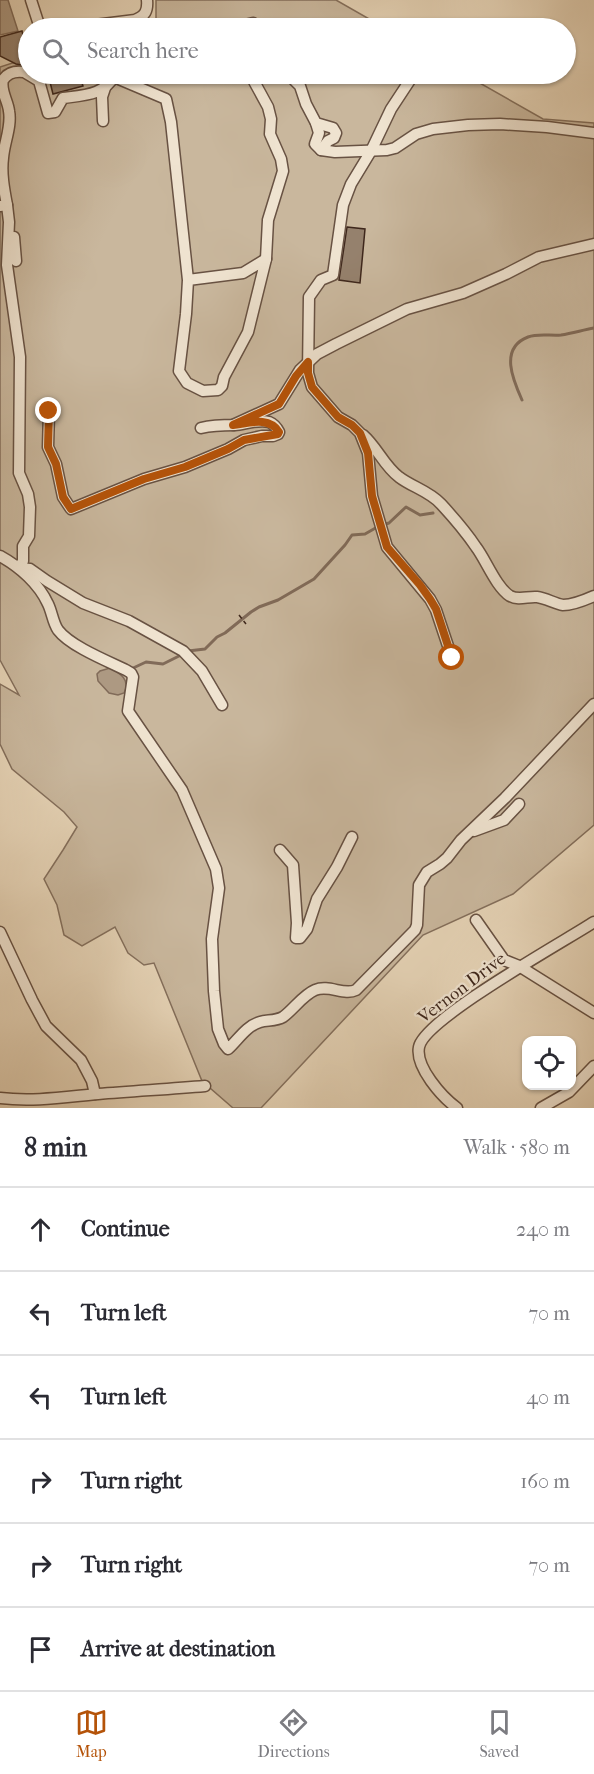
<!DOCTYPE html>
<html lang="en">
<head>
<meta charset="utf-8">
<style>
  body { margin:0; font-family:"IM FELL French Canon",serif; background:#f7f7f7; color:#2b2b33 }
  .controls { position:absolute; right:18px; bottom:18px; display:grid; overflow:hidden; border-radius:12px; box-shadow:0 2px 4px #0004 }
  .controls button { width:54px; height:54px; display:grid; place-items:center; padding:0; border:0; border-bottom:2px solid #e1e1e2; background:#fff; color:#2b2b33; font:30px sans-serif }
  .stop { position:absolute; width:18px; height:18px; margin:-14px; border:4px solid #b45309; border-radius:50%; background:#fff }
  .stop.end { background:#b45309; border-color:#fff; box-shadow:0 2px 6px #0008 }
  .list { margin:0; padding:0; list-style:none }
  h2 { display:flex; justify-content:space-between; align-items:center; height:78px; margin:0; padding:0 24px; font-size:26px }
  h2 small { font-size:20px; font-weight:400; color:#7c7c81 }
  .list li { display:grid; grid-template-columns:39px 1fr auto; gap:18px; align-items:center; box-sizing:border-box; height:84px; padding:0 24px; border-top:2px solid #e1e1e2 }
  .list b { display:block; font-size:22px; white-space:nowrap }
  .list em { font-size:20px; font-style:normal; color:#7c7c81 }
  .icon { flex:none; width:33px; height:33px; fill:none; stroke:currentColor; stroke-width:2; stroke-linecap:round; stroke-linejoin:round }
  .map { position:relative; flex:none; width:594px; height:1108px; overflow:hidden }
  .search { position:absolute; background:#fff; box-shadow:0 2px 4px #0004; left:18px; right:18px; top:18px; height:66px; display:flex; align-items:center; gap:15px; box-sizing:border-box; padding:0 21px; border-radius:33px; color:#7c7c81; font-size:22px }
  .sheet { height:582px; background:#fff }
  nav { display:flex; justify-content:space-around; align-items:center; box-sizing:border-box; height:84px; border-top:2px solid #e1e1e2; background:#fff; font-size:16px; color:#7c7c81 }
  nav a { display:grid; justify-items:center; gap:3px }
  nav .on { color:#b45309 }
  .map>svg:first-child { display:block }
  .green { fill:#c9b79d; stroke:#846f5c; stroke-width:1.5 }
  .water { fill:#ad9982; stroke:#816b59; stroke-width:1.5 }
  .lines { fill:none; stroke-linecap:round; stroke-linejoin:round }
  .stream { stroke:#816b59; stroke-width:3 }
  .building { fill:#95816d; stroke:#3e271c; stroke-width:1.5 }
  .minor-casing { stroke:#685243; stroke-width:13 }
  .path { stroke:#3e271c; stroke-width:1.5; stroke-dasharray:4.5 3; stroke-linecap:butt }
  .minor { stroke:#efe3d0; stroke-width:10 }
  .route { stroke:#b45309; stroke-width:8 }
  .labels { text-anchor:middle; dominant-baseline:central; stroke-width:4.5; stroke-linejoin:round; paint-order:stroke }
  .street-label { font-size:18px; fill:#3e271c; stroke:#efe3d0 }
</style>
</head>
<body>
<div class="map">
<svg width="594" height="1108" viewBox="0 0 594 1108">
  <rect width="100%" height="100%" fill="#e6d4b7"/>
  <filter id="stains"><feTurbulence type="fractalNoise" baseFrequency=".00333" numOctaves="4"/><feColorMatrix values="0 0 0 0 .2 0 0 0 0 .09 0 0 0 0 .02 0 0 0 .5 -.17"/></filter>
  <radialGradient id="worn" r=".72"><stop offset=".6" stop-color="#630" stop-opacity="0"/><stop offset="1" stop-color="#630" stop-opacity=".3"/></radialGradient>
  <!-- green -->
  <g class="green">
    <path d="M156 0H336L385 28H151L156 27Z"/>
    <path d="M28 58V74H464L543 119 594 123V825L513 894 423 935 261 1108H233L202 1081 154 963 144 965 128 953 115 927 82 946 64 935 57 905 44 879 63 850 77 827 64 812 12 769 0 744V684L19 695 0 660V197L3 196 0 177V67Z"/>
  </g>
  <!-- water -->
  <g class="water">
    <path d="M8 0 18 31 0 35V0Z"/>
    <path d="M110 668C120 673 131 680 124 693L118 695 109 693 98 681 97 674 100 671Z"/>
  </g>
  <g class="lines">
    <!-- stream -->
    <g class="stream">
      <path d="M522 400C513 380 499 348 528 337 538 333 551 336 561 335 573 333 583 330 594 328"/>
      <path d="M188 651 205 649 217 637 225 633 251 612 259 607 278 600 314 579 345 545 352 535 365 534 379 526 389 523 406 507 420 515 433 513"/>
      <path d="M131 669 146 662 163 664 183 654"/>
    </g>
  </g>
  <!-- building -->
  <g class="building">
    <path d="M22 31 28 55V66L16 64 0 56V37Z"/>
    <path d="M48 74H79L83 86 53 94Z"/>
    <path d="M347 227 365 229 360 283 339 280Z"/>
  </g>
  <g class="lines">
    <defs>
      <g id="minor">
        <path d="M31 0 40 28"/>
        <path d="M71 28 135 20C145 16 148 11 147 0"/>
        <path d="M243 28 245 25 253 23 257 28"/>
        <path d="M250 74 268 107 271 119 270 134 281 159 283 171 268 220 266 259"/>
        <path d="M288 74 300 86 306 104 316 123 333 128 336 133 334 138 328 141 321 150 335 152 387 150 395 148 416 134 433 129 468 125 500 124 547 127 594 133"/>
        <path d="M414 74 391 109 371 151 351 184 343 205 333 275 321 280 309 297 308 373 312 387 338 417 352 425 360 433 368 453 372 496 387 547 430 599 436 610 452 658"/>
        <path d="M114 77 166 99 171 122 188 280 186 314 179 371 187 383 203 391 218 390 222 386 224 377 248 332 266 259 243 273 188 280"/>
        <path d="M103 121 102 97 105 88"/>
        <path d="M316 123 319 133 315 144 321 150"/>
        <path d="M7 205 9 222 7 265 20 357 19 473 28 494 30 507 29 536 23 546V561L19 568 30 569 47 581 83 603 129 621 183 651 202 671 222 705"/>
        <path d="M0 206 7 205C4 189 1 173 3 158 4 143 12 126 9 111 8 101 0 90 3 80 8 72 17 71 24 72L39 81 48 113 55 112 63 98C86 95 104 95 116 74"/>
        <path d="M14 237 16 261"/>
        <path d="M49 412 48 447 56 464 63 497 71 509 144 479 185 467 228 449 244 440 262 436H273L278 434 279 432C277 428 274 424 269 422 259 419 245 424 235 425 223 425 213 425 201 428"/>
        <path d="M233 425 279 404 300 370 317 354 336 344 407 309 463 293 506 274 539 257 594 244"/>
        <path d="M363 435C377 447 384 466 399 477 412 487 429 491 441 504 453 517 466 532 476 547 486 560 496 587 510 596 519 601 528 596 537 597 546 598 555 604 563 605 573 605 585 600 594 596"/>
        <path d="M0 556C20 567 39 584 48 604 52 612 53 623 58 630 70 646 107 661 126 670L131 673 133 677 128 711 182 790 216 869 219 888 212 939 214 991 218 1029 224 1044 228 1049C238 1040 246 1026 260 1022 267 1020 276 1021 283 1017 294 1009 303 995 315 990 329 984 344 996 356 990L415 930 417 925 419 885 427 872 440 864 447 858 461 840 505 798 594 704"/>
        <path d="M474 831 504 820 519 804"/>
        <path d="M280 850 293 865 297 923 296 938H300L307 929 317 899 337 867 352 837"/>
        <path d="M476 920 504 960 519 966 594 1013"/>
        <path d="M0 932 32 1000 46 1026 81 1060 92 1081 95 1094"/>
        <path d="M0 1098C33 1102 65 1097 98 1094 134 1091 170 1089 205 1086"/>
        <path d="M457 1108C442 1097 415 1067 419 1047 424 1019 565 941 594 922"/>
        <path d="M541 1108 569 1092 594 1066"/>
      </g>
    </defs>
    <!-- minor casing -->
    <use href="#minor" class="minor-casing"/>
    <!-- path -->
    <path class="path" d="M239 615 246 624"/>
    <!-- minor -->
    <use href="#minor" class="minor"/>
  </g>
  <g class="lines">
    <!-- route -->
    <path class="route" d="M49 411 48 447 56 464 63 497 71 509 144 479 185 467 228 449 244 440 278 434 279 432C269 416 249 423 233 425L279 404 296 376 308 362V373L312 387 338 417 352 425 360 433 368 453 372 496 387 547 420 585 430 599 436 609 452 658"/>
  </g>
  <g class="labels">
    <!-- street labels -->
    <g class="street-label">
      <text transform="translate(462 988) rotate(-37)">Vernon Drive</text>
    </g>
  </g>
  <rect width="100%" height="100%" filter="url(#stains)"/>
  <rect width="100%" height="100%" fill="url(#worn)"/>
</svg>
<div class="controls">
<button><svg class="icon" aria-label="locate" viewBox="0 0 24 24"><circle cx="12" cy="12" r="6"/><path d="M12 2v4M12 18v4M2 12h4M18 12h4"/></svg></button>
</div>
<div class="stop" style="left:452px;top:658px"></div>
<div class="stop end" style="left:49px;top:411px"></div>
<div class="search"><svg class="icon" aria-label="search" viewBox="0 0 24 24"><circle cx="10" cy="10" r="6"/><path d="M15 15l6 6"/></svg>Search here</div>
</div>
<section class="sheet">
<h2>8 min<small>Walk · 580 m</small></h2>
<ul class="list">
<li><svg class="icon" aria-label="ahead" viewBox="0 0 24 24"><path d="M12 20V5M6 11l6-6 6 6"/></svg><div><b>Continue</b></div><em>240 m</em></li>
<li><svg class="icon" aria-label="left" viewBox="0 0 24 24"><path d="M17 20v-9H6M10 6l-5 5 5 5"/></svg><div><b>Turn left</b></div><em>70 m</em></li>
<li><svg class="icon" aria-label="left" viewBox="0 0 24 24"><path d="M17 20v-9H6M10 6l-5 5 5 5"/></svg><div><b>Turn left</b></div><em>40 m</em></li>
<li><svg class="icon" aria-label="right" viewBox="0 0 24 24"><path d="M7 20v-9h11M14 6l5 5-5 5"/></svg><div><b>Turn right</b></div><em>160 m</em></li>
<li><svg class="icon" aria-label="right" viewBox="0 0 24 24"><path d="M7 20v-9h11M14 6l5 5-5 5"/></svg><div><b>Turn right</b></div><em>70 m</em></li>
<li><svg class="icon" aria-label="arrive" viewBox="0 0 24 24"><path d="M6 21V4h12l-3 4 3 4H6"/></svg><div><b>Arrive at destination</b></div></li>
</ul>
</section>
<nav>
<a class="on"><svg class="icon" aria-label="map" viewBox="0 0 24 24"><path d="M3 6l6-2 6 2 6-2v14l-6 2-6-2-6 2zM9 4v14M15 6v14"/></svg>Map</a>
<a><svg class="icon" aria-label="directions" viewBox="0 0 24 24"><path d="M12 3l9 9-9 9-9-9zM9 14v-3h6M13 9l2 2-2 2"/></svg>Directions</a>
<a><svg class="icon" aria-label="saved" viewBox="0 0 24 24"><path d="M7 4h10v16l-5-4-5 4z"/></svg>Saved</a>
</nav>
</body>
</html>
